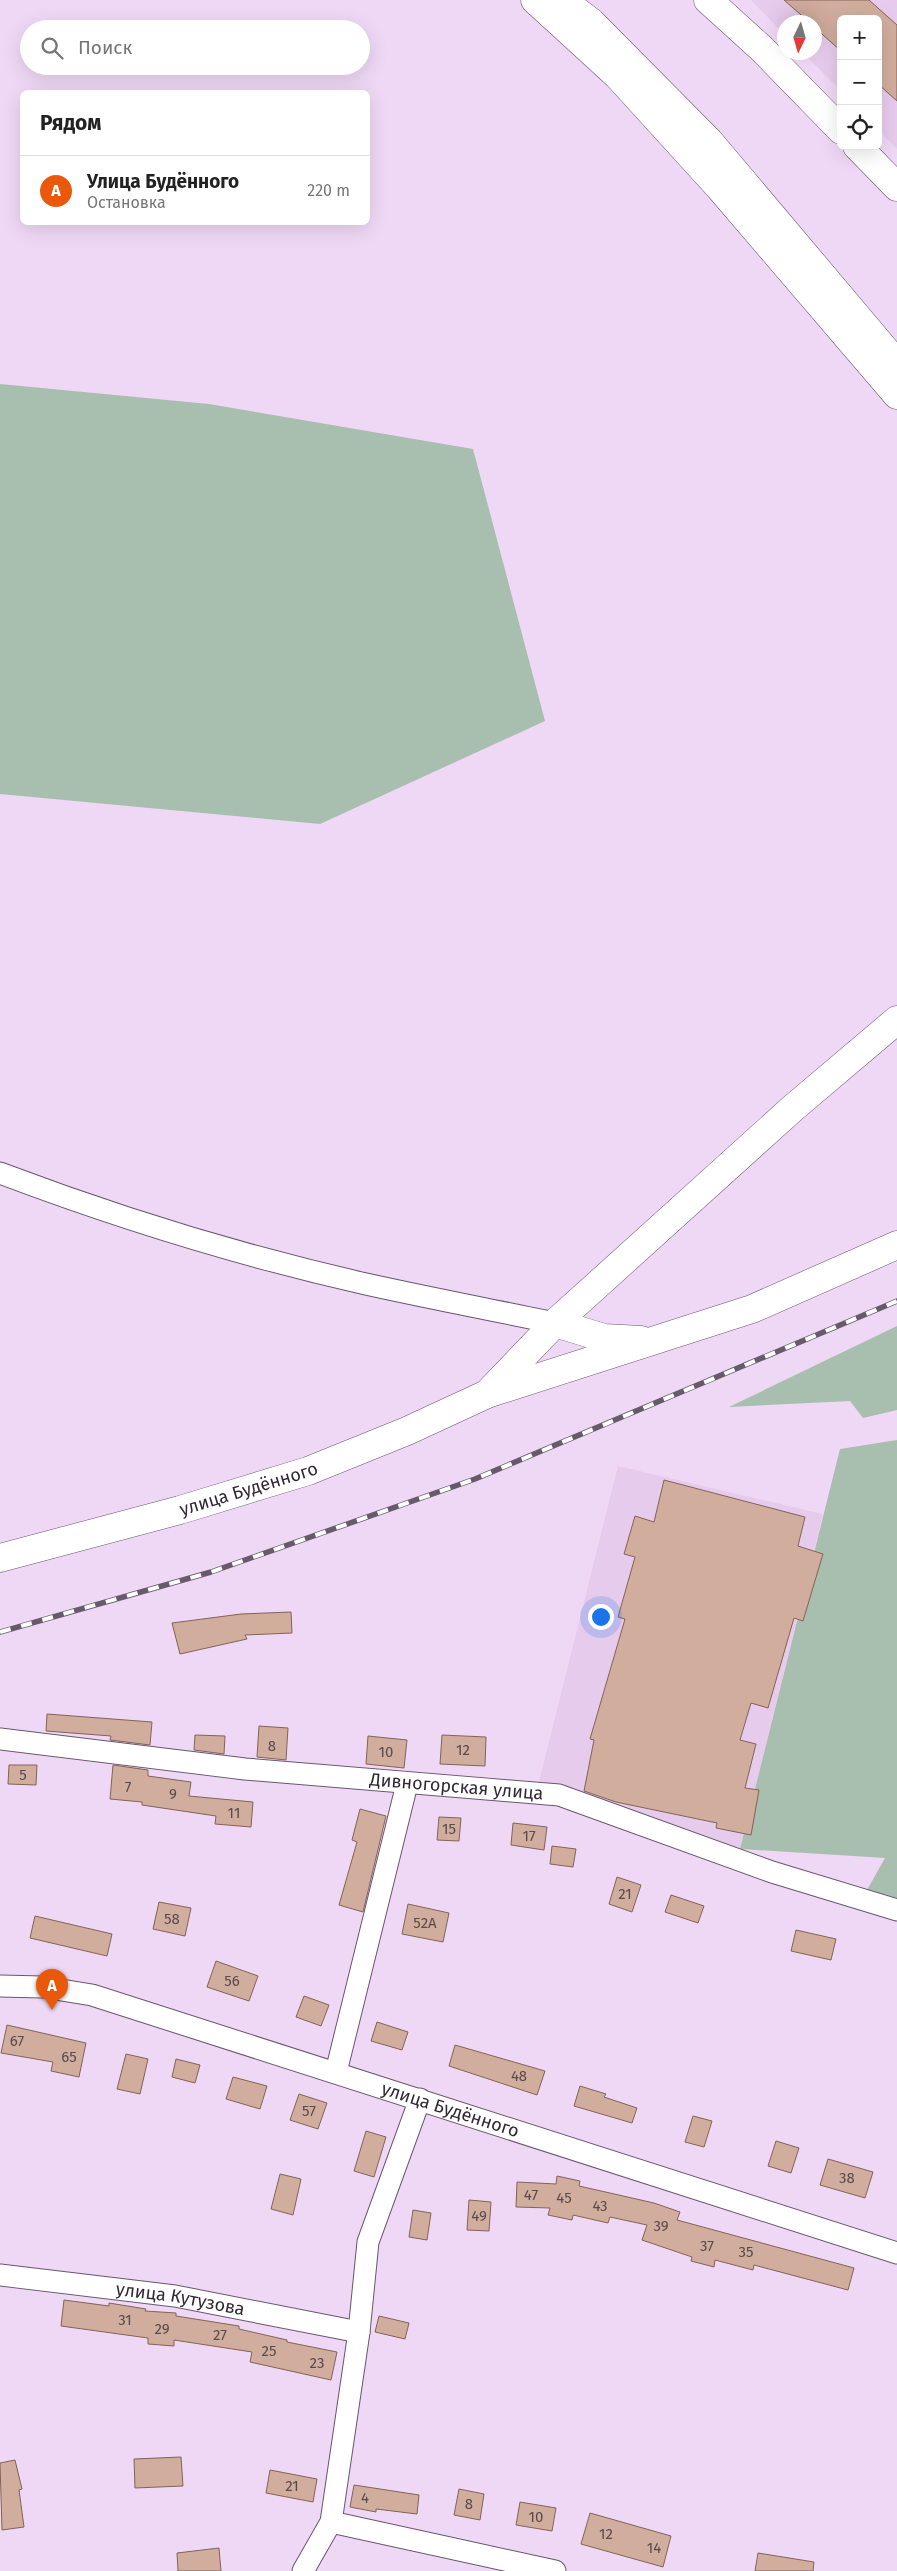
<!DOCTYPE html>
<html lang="ru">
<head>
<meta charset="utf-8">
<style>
  body { margin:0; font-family:"Fira Sans",sans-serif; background:#f2f2f2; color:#222 }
  .controls { position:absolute; right:15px; top:15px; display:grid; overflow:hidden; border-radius:8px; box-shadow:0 5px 20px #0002 }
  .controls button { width:45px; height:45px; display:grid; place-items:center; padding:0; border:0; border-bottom:1px solid #e0e0e0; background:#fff; color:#222; font:25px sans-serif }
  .compass { position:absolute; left:777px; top:15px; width:45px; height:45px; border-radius:50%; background:#fff; box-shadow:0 5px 20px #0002; rotate:185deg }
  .you { position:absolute; left:600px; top:1616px; width:18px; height:18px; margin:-12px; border:4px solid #fff; border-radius:50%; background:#1a73e8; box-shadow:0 0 0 8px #1a73e833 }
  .badge { display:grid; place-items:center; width:32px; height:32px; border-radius:50%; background:#ea580c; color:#fff; font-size:16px; font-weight:700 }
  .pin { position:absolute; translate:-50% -41px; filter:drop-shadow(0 1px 2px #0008) }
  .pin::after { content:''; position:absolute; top:26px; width:18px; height:15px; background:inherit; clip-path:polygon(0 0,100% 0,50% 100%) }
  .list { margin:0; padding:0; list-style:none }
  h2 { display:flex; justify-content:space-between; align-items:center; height:65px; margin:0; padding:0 20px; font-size:21px }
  h2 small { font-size:16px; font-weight:400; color:#767676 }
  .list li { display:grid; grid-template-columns:32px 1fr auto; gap:15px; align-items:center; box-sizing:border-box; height:70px; padding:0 20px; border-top:1px solid #e0e0e0 }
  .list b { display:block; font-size:19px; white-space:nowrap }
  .list p { margin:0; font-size:16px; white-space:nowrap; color:#767676 }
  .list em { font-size:16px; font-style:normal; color:#767676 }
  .icon { flex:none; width:28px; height:28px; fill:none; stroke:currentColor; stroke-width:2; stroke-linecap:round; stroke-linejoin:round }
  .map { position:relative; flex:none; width:897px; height:2571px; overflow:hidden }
  .search { position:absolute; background:#fff; box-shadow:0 5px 20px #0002; left:20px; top:20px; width:350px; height:55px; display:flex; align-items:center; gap:12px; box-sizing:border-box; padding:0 18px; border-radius:28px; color:#767676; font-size:19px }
  .panel { position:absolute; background:#fff; box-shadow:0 5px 20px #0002; left:20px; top:90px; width:350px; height:135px; border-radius:8px }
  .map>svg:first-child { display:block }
  .built { fill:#e7cbed }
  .green { fill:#a8beaf }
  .building { fill:#d1ad9d; stroke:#826356 }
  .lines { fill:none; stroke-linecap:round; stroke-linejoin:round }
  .street-casing { stroke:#6a566f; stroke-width:23 }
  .secondary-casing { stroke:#6a566f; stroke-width:29 }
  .primary-casing { stroke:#6a566f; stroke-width:29 }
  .street { stroke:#fff; stroke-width:21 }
  .secondary { stroke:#fff; stroke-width:28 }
  .primary { stroke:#fff; stroke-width:28 }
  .rail-casing { stroke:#675b6b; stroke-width:5.5 }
  .rail { stroke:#fff; stroke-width:4; stroke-dasharray:11; stroke-linecap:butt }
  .labels { text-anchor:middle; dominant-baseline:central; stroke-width:4.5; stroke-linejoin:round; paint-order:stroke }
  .number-label { font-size:15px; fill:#594a4e }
  .street-label { font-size:18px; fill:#312934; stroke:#fff }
</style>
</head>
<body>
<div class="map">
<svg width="897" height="2571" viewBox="0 0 897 2571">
  <rect width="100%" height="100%" fill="#efd8f5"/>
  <!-- built -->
  <g class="built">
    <path d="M751 0H897V149L878 130V19H841V91L803 53 814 52V22H784V34Z"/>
    <path d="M618 1466 823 1514 740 1849 536 1794Z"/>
  </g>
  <!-- green -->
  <g class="green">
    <path d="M0 384 209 404 473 449 545 721 320 824 0 794Z"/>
    <path d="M897 1326V1410L863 1418 850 1401 729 1407Z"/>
    <path d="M897 1440V1900L867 1890 885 1858 740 1849 840 1449Z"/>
  </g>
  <!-- building -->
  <g class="building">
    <path d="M784 0H869L897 25V101L878 84V19H841V51L814 27V22H809Z"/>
    <path d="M664 1480 805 1517 798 1546 823 1554 803 1621 794 1618 768 1708 751 1703 740 1740 756 1744 745 1788 759 1790 751 1835 716 1828 717 1823 616 1802 584 1791 594 1740 590 1739 625 1619 618 1617 635 1557 624 1554 635 1516 654 1522Z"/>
    <path d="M291 1612 292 1633 245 1635 247 1639 180 1654 172 1623 241 1614Z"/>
    <path d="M47 1714 152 1722 150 1745 110 1740 111 1736 46 1731Z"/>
    <path d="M259 1726 288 1728 286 1760 257 1757Z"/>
    <path d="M195 1735 225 1736 224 1754 194 1750Z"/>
    <path d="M442 1735 486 1737 485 1766 440 1764Z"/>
    <path d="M368 1736 407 1740 404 1768 366 1764Z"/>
    <path d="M9 1765H37L36 1785 8 1784Z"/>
    <path d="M113 1765 148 1770V1776L191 1782 189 1796 253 1802 251 1827 215 1824 216 1816 142 1805V1802L110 1799Z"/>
    <path d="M360 1809 386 1816 363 1912 339 1905 357 1842 352 1840Z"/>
    <path d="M439 1817 461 1818 459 1841 437 1840Z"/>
    <path d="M513 1823 547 1827 544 1850 511 1845Z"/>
    <path d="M552 1846 576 1849 573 1867 550 1864Z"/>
    <path d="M617 1877 641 1885 632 1912 609 1904Z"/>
    <path d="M671 1895 704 1906 698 1923 665 1912Z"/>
    <path d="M159 1902 191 1908 185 1936 153 1929Z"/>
    <path d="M408 1904 449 1913 443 1942 402 1934Z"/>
    <path d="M35 1916 112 1934 107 1956 30 1938Z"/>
    <path d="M796 1930 836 1939 831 1960 791 1951Z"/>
    <path d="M216 1961 258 1976 249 2001 207 1987Z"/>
    <path d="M304 1996 329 2005 321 2026 296 2017Z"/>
    <path d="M377 2022 408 2032 402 2050 371 2041Z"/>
    <path d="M7 2025 86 2043 79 2077 51 2071 53 2062 1 2053Z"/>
    <path d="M455 2045 545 2071 537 2095 449 2066Z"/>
    <path d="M126 2054 148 2059 140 2094 117 2089Z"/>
    <path d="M176 2059 200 2065 195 2083 172 2077Z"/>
    <path d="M233 2077 267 2086 260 2109 226 2099Z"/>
    <path d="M580 2086 606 2094 604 2097 637 2108 632 2123 574 2106Z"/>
    <path d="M299 2094 327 2103 318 2129 290 2120Z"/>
    <path d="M693 2116 712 2121 704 2147 685 2142Z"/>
    <path d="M366 2131 386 2137 374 2177 354 2171Z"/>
    <path d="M776 2141 799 2148 791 2173 768 2166Z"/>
    <path d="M828 2159 873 2172 865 2198 820 2185Z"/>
    <path d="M280 2174 301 2179 293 2215 271 2209Z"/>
    <path d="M557 2176 580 2181 579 2186 654 2203 680 2212 677 2220 854 2268 848 2290 754 2265 753 2270 715 2260 714 2267 691 2261 692 2257 642 2240 647 2225 610 2217 608 2223 573 2215 572 2220 548 2215 550 2208 516 2207 517 2182 556 2184Z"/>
    <path d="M469 2200 491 2202 489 2231 467 2230Z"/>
    <path d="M413 2210 431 2213 427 2240 409 2237Z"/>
    <path d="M64 2300 109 2306V2303L146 2309 145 2311 176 2313V2316L239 2326V2329L287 2340V2342L337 2352 331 2380 250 2362 252 2352 174 2340V2346L148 2344V2338L61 2326Z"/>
    <path d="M379 2316 409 2323 405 2339 375 2332Z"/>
    <path d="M181 2457 183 2486 135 2488 134 2459Z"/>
    <path d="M15 2460 22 2489 19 2490 24 2527 2 2530 0 2463Z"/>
    <path d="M270 2470 317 2479 313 2502 266 2493Z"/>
    <path d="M354 2485 419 2495 417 2514 376 2509V2512L350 2507Z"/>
    <path d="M459 2489 484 2494 480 2520 454 2515Z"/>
    <path d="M520 2502 556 2508 552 2531 516 2525Z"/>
    <path d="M590 2513 671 2536 663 2567 581 2544Z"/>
    <path d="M219 2548 221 2571H178L177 2553Z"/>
    <path d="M758 2553 814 2562 813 2571H755Z"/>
  </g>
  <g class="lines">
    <defs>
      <g id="street">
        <path d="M0 1173C119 1218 242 1256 366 1284 429 1298 492 1310 555 1323"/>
        <path id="s1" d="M0 1739 245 1769 559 1795 772 1872 897 1910"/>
        <path id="s2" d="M0 1986 43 1987 92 1995 897 2253"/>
        <path d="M336 2072 407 1784"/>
        <path id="s3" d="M0 2275 175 2296 359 2332"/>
        <path d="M331 2522 555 2571"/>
        <path d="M303 2571 331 2522 359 2332 368 2242 420 2099"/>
      </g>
      <g id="secondary">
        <path d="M708 0 762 49 841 130"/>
        <path d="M857 146 897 187"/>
        <path d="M555 1323 604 1338 641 1340"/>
        <path d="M487 1394 752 1309 897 1245"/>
      </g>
      <g id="primary">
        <path d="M535 0 618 76 719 187 897 395"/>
        <path d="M562 0 591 22 709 141 897 364"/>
        <path id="s4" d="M0 1558 180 1510 308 1471 407 1431 487 1394 555 1323 793 1108 897 1020"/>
      </g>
    </defs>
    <!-- street casing -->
    <use href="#street" class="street-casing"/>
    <!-- secondary casing -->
    <use href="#secondary" class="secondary-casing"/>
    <!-- primary casing -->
    <use href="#primary" class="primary-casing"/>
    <!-- street -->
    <use href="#street" class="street"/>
    <!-- secondary -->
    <use href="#secondary" class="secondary"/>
    <!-- primary -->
    <use href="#primary" class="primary"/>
    <defs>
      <path id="rail" d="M0 1632 211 1572 475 1479 897 1301"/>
    </defs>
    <!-- rail casing -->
    <use href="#rail" class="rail-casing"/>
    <!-- rail -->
    <use href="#rail" class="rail"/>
  </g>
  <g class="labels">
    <!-- number labels -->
    <g class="number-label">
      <text x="272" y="1746">8</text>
      <text x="463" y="1750">12</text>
      <text x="386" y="1752">10</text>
      <text x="23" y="1775">5</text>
      <text x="128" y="1787">7</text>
      <text x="173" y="1794">9</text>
      <text x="234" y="1813">11</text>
      <text x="449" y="1829">15</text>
      <text x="529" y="1836">17</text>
      <text x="625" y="1894">21</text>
      <text x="172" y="1919">58</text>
      <text x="425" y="1923">52А</text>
      <text x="232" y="1981">56</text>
      <text x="17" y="2041">67</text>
      <text x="69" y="2057">65</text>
      <text x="519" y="2076">48</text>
      <text x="309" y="2111">57</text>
      <text x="847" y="2178">38</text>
      <text x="531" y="2195">47</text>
      <text x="564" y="2198">45</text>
      <text x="600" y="2206">43</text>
      <text x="479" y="2216">49</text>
      <text x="661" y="2226">39</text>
      <text x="707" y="2246">37</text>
      <text x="746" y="2252">35</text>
      <text x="125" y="2320">31</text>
      <text x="162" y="2329">29</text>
      <text x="220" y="2335">27</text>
      <text x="269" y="2351">25</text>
      <text x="317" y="2363">23</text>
      <text x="292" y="2486">21</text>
      <text x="365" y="2498">4</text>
      <text x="469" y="2504">8</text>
      <text x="536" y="2517">10</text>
      <text x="606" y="2534">12</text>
      <text x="654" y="2548">14</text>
    </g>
    <!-- street labels -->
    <g class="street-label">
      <text stroke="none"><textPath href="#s4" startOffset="258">улица Будённого</textPath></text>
      <text stroke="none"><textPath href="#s1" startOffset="459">Дивногорская улица</textPath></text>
      <text stroke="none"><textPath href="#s2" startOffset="469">улица Будённого</textPath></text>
      <text stroke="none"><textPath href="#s3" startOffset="182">улица Кутузова</textPath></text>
    </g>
  </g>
</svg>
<div class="controls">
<button>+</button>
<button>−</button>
<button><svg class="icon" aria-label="locate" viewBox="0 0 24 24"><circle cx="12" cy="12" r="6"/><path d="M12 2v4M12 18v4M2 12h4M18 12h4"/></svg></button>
</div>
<svg class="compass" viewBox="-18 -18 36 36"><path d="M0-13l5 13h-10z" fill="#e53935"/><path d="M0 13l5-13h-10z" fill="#767676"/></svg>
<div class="you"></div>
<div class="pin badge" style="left:52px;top:2010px">A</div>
<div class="search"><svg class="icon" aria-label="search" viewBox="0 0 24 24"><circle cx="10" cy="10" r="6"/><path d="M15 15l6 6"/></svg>Поиск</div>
<section class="panel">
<h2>Рядом<small></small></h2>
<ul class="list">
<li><span class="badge">A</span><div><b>Улица Будённого</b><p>Остановка</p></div><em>220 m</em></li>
</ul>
</section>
</div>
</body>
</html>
